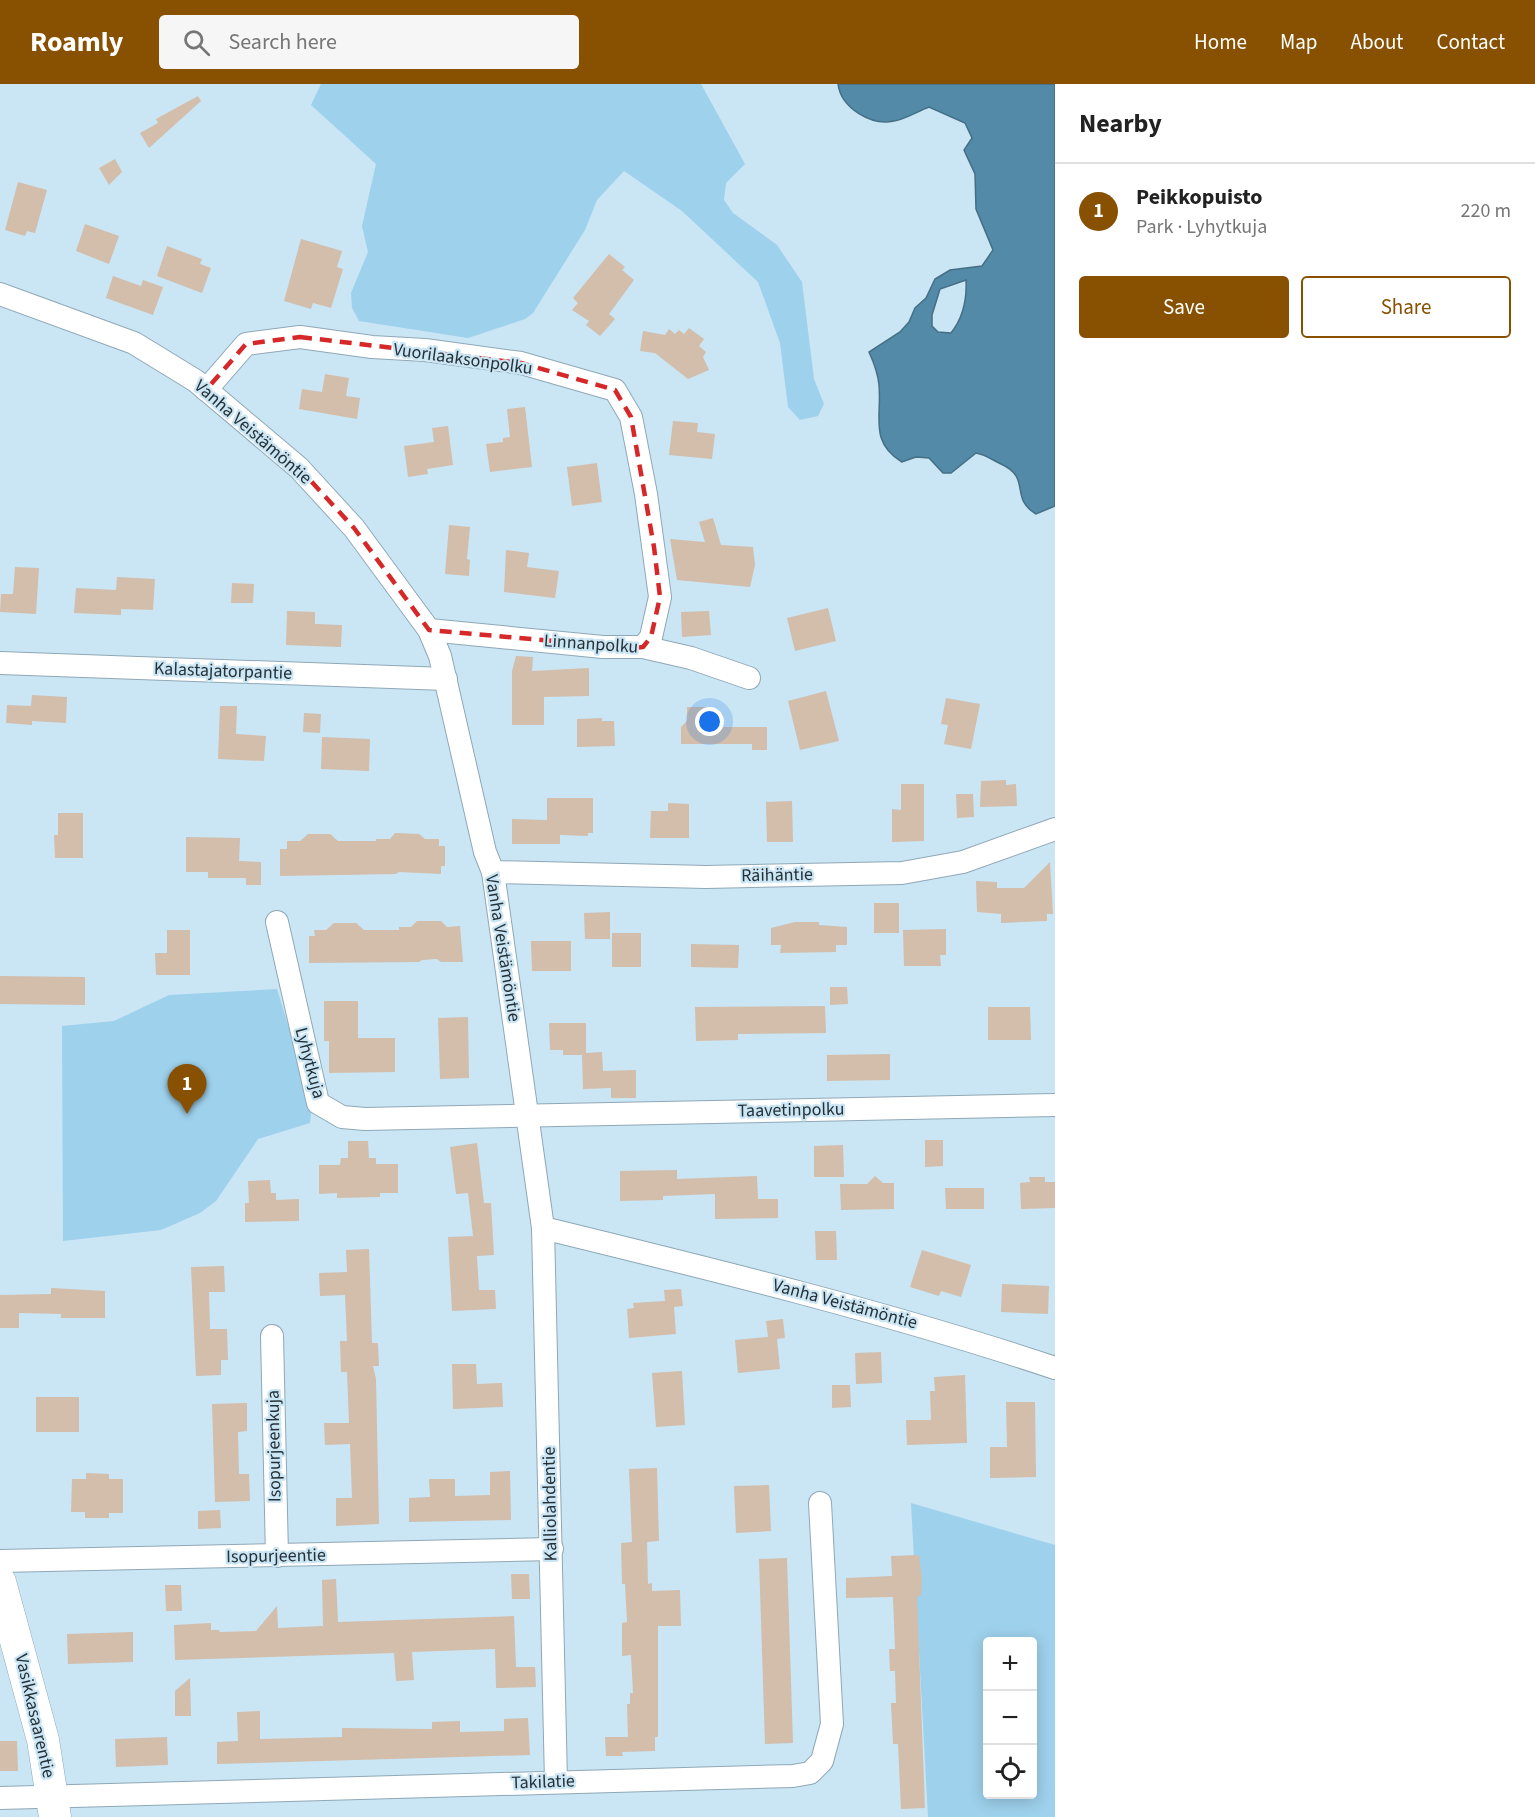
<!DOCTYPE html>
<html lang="en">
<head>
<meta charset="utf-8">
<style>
  body { margin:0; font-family:"Source Sans 3",sans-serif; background:#f6f6f6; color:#222 }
  .controls { position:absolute; right:18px; bottom:18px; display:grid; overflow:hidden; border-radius:6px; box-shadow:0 3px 15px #0003 }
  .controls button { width:54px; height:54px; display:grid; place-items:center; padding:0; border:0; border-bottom:2px solid #e0e0e0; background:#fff; color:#222; font:30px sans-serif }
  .you { position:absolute; left:710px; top:638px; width:21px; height:21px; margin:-15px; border:4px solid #fff; border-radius:50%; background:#1a73e8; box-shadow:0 0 0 9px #1a73e833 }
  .badge { display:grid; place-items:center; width:39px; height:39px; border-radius:50%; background:#885001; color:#fff; font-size:20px; font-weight:700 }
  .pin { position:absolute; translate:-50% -50px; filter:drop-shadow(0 2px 3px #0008) }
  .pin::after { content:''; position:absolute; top:32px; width:21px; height:18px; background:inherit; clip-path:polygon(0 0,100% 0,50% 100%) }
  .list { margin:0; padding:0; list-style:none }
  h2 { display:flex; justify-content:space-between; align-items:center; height:78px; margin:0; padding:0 24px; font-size:26px }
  h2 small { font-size:20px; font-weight:400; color:#767676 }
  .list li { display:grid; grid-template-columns:39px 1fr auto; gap:18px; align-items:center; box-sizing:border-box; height:96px; padding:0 24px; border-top:2px solid #e0e0e0 }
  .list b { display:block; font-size:22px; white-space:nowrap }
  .list p { margin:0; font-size:20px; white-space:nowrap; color:#767676 }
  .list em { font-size:20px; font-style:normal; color:#767676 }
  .actions { display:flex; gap:12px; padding:18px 24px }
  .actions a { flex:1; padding:14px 0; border:2px solid #885001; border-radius:6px; text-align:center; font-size:21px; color:#885001 }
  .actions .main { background:#885001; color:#fff }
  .icon { flex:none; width:33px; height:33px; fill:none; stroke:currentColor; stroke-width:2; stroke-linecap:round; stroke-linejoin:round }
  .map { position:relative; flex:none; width:1055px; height:1733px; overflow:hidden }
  header { display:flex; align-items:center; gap:36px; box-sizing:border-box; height:84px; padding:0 30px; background:#885001; color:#fff }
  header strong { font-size:28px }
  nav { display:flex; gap:33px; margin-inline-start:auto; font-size:21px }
  .search { width:420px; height:54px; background:#f6f6f6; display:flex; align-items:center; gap:15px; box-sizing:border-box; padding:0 21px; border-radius:6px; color:#767676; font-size:22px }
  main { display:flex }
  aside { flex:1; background:#fff }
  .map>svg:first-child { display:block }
  .green { fill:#9ed1ec; fill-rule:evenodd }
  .water { fill:#528aa7; stroke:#456f85; stroke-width:1.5; fill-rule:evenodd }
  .building { fill:#d2beab }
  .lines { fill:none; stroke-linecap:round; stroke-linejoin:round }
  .street-casing { stroke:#8fa8b6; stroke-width:24 }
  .secondary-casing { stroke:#8fa8b6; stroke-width:33 }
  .street { stroke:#fff; stroke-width:22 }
  .secondary { stroke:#fff; stroke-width:32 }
  .marked { fill:none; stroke:#d62828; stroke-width:4.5; stroke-dasharray:12 8; stroke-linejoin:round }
  .labels { text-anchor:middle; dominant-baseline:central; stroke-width:4.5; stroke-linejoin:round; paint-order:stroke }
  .street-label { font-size:18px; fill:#263137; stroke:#cae5f4 }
</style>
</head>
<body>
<header>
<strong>Roamly</strong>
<div class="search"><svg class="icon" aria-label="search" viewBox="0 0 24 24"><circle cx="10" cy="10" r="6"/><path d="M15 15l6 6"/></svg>Search here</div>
<nav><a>Home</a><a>Map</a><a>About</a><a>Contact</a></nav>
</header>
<main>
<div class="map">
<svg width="1055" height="1733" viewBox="0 0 1055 1733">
  <rect width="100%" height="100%" fill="#cae5f4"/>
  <!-- green -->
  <g class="green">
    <path d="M321 0H701L745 80 726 99 724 116 733 129 777 161 802 198 814 295 824 320 818 332 800 336 788 323 780 259 758 198 682 127 624 87 597 116 585 146 533 229 525 235 468 254 359 237 352 224 351 209 368 168 362 142 376 80 311 21Z"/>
    <path d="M277 905 312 1020 310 1039 258 1055 216 1117 200 1129 161 1146 63 1157 62 942 114 937 169 911Z"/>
    <path d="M911 1419 1055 1461V1733H928ZM988 1558H1032V1710H988Z"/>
  </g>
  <!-- water -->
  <path class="water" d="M838 0H1055V422L1036 430C1009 414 1032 394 1001 380 992 376 987 371 976 369L951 389H943L929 374 916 373 902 378C869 358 882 333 879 301 878 289 874 279 869 268L900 248 909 238 915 224 926 214 935 195 950 186 982 182 993 166 976 125 975 90 964 66 972 54 965 39 929 23C918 27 906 35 894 37 871 42 841 24 838 0ZM966 196C967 215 963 234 951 249L938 248 932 242V231L940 205Z"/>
  <!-- building -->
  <g class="building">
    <path d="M198 12 201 17 149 64 140 49 158 39 156 35Z"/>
    <path d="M115 75 122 88 109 101 99 84Z"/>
    <path d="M18 98 47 106 35 149 27 147 25 152 5 146Z"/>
    <path d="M85 140 119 152 109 180 76 167Z"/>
    <path d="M301 155 342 167 337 183 343 185 331 224 313 219 311 225 284 217Z"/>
    <path d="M167 162 202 175 200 180 211 184 202 209 157 192Z"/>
    <path d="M609 170 625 183 622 186 634 196 609 230 615 235 600 252 586 241 589 237 572 226 578 219 573 214Z"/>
    <path d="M113 192 141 202 143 196 163 203 153 231 106 214Z"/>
    <path d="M689 244 704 255 699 262 706 268 703 273 709 286 688 295 655 269 640 267 643 247 665 251 669 245 675 250 679 246 684 250Z"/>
    <path d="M325 290 349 294 346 312 360 314 357 335 299 325 302 305 322 308Z"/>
    <path d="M525 323 532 383 490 388 486 360 503 358V354L510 353 507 325Z"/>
    <path d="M673 337 698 339 697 348 715 350 712 375 669 371Z"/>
    <path d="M448 342 453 381 427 385 428 390 408 393 404 362 434 358 432 344Z"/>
    <path d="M597 379 602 418 572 422 567 383Z"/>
    <path d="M713 434 721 461 753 463 755 481 750 503 677 496 670 455 705 458 699 438Z"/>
    <path d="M449 441 470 443 467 475 470 476 469 492 445 490Z"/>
    <path d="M506 466 529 469 527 483 559 487 555 514 504 508Z"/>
    <path d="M15 483 39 484 36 530 0 528 1 510H13Z"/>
    <path d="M117 493 155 495 153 526 121 525V531L74 529 76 504 116 506Z"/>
    <path d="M232 499 254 500 253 519H231Z"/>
    <path d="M828 524 836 557 795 567 787 534Z"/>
    <path d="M287 527 315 528V540L342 541 341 563 286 561Z"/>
    <path d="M709 527 711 551 682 553 681 528Z"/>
    <path d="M516 572 533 573 532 587 589 584V612L544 613V641H512V587Z"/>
    <path d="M826 607 839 657 800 666 788 617Z"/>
    <path d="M32 611 67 613 66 639 32 637V641L6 639 7 621 31 622Z"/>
    <path d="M946 614 980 620 971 665 944 660 948 641 941 640Z"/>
    <path d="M220 622H237L236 650 266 652 264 677 218 675Z"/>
    <path d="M687 623H708L712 630H723V643H767V666H752V660H681V643L687 637Z"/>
    <path d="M304 629 321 630 320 649 303 648Z"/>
    <path d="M602 634V637H614L615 662 577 663V635Z"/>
    <path d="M322 653 370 655 369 687 321 685Z"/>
    <path d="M1006 696V701L1016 700 1017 722 980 723 981 697Z"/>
    <path d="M901 700H924V757L892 758V725L901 726Z"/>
    <path d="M956 710H973L974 733 957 734Z"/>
    <path d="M547 714H593V749H588V752L560 751V760H512V735L547 736Z"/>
    <path d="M792 717 793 758H767L766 718Z"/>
    <path d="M668 719 689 720V754H650L651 727H668Z"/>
    <path d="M58 729H83V774H55L54 751H58Z"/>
    <path d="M395 749 419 750 425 755H439V762H445V782H441V790L399 788 396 790 280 792V765H287V757H300L308 750H330L338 757H376V755H390Z"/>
    <path d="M186 753 240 754 239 777 261 778V801H246V794H208V788H186Z"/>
    <path d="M1050 778 1053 830H1047V837L1001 839V830L977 828 976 797 997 798V804H1024Z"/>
    <rect x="874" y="819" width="25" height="30"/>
    <path d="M610 828V855H585L584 829Z"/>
    <path d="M417 837H441L447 843 460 842 463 878H441L437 875 422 876 419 878 309 879V852H315L314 846H326L334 839H356L364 846H399V843H411Z"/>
    <path d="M795 838H819V841L847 843V861H836V868L780 869 781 861H771V844Z"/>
    <path d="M946 845V871H940L941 882H904L903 846Z"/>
    <path d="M167 846H190V891H156L155 869H167Z"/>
    <rect x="612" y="849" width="29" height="34"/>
    <path d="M531 857H571V887H532Z"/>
    <path d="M691 860 739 861 738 884 691 883Z"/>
    <path d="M0 892 85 893V921L0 920Z"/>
    <path d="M830 903H847L848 920 830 921Z"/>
    <path d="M324 917H358V954H395V988L329 989V957H324Z"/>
    <path d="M825 922 826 949 738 950V956L696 957 695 923Z"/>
    <path d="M988 923H1030L1031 956H988Z"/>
    <path d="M468 933 469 994 440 995 438 934Z"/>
    <path d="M549 939H586V969L602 968 603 987 636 986V1014H611V1004L583 1005 582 971H563V966H550Z"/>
    <path d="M890 970V996L827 997V971Z"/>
    <path d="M925 1056H943V1082L925 1083Z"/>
    <path d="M348 1057H368L369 1074H376V1080H398V1109H380V1113L337 1114V1109L319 1110V1081H340L341 1074H348Z"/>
    <path d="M477 1059 484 1119H491L494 1171 477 1172 479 1206H495L496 1225 452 1227 448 1153 473 1152 468 1109 456 1110 450 1063Z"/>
    <path d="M843 1061 844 1093H814V1062Z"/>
    <path d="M677 1086V1095L757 1092 758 1115H778V1134L715 1135V1110L663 1112V1116L620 1117V1087Z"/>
    <path d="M875 1092 883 1099H894V1125L841 1126 840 1100H867Z"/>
    <path d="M1029 1093H1045V1098H1055V1124L1021 1125 1020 1099 1030 1098Z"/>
    <path d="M270 1096 271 1109H276V1116L299 1115V1137L245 1138V1119H249L248 1097Z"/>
    <path d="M945 1104H984V1125H946Z"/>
    <path d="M815 1147H836L837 1176H816Z"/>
    <path d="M369 1165 372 1259H378L379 1282H373L376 1295 379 1440 336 1442V1414H352L350 1360 325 1361 324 1339H349L347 1288H341L340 1257H347L345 1211 320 1212 319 1189 347 1188 346 1166Z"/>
    <path d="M922 1166 971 1181 961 1213 941 1207 939 1212 910 1203Z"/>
    <path d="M224 1182 225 1208H209L210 1245H227L228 1276H221V1291L196 1292 191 1183Z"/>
    <path d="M1002 1200 1049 1202 1048 1230 1001 1228Z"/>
    <path d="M51 1204 105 1207V1234H61V1230L19 1229V1244H0V1211L51 1210Z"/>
    <path d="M681 1205 683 1222 674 1223 676 1250 629 1254 627 1225 634 1224 633 1219 665 1217 664 1206Z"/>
    <path d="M783 1235 785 1254 777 1255 780 1285 738 1289 735 1256 768 1253 766 1237Z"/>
    <path d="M881 1268 882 1299 856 1300 855 1269Z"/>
    <path d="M452 1280H476L477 1300 502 1299 503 1323 453 1325Z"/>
    <path d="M682 1287 685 1341 656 1343 652 1289Z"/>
    <path d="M965 1291 967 1359 907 1361 906 1336H931L930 1307H935L934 1293Z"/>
    <path d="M832 1301H850L851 1323 832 1324Z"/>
    <rect x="36" y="1313" width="43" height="35"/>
    <path d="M1006 1318H1035L1036 1393 990 1394V1363H1007Z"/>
    <path d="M247 1319V1347L238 1348 239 1390H249L250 1417 215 1418 212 1320Z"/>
    <path d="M657 1384 659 1457 647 1458 648 1500 652 1499V1507L680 1506 681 1542H658V1653H655V1667L622 1668 623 1672H606L605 1653H628L627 1620H630V1609H633L631 1571 622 1572V1539L627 1538 625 1500H622L621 1459 632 1458 629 1385Z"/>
    <path d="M510 1387 511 1436 409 1438V1414L430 1413 429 1395H455V1412L490 1411V1388Z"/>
    <path d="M86 1389 109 1390V1395H123V1429H109V1434H85V1428H71L72 1395H86Z"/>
    <path d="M769 1401 771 1447 736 1449 734 1402Z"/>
    <path d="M220 1426 221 1444 198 1445V1427Z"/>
    <path d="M919 1471 922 1496 921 1512H917L925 1724 901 1725 898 1660H893L891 1619H896L895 1587H890L889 1565H895L893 1513 846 1514V1494L892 1492 891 1472Z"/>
    <path d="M787 1474 793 1659 765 1660 759 1475Z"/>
    <path d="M511 1490H529L530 1515H512Z"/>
    <path d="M336 1495 338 1538 514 1532 516 1583H535L536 1603 496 1604 495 1565 412 1568 414 1596 396 1597 394 1569 175 1576 174 1541 211 1539V1546H219L220 1548 256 1547 277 1522 278 1544 323 1542 322 1496Z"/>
    <path d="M165 1501H181L182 1527H166Z"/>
    <path d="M133 1548V1578L68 1580 67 1550Z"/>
    <path d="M190 1594 191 1632H175V1607Z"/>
    <path d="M260 1627V1655L342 1653V1644L432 1645V1638L460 1637V1648L504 1647V1635L528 1634 530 1671 217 1680V1658L238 1657 237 1628Z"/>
    <path d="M167 1653 168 1681 116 1683 115 1655Z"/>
    <path d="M0 1657H17L18 1687H0Z"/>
  </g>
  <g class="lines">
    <defs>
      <g id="street">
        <path d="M0 210 134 259 196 297 299 384 354 444 429 546 440 572 485 768 493 788 543 1144C715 1186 887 1228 1055 1284"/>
        <path d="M206 306 246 260 300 253 372 263 425 266 521 279 615 306 631 333 646 410 660 513 651 553 643 563"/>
        <path d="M429 546 603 563H643L691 574 749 594"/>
        <path d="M0 579 446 595"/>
        <path d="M493 788 706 793 902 789 963 778 1055 745"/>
        <path d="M277 838 318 1019 342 1033 365 1035 1055 1021"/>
        <path d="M543 1144 556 1697"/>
        <path d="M272 1252 277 1472"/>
        <path d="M0 1477 552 1465"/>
        <path d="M0 1714 793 1692 810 1689 822 1677 832 1640 820 1419"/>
      </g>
      <path id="secondary" d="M0 1498 43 1656 55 1733"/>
    </defs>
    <!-- street casing -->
    <use href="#street" class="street-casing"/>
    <!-- secondary casing -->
    <use href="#secondary" class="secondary-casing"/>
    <!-- street -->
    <use href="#street" class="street"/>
    <!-- secondary -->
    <use href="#secondary" class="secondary"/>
  </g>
  <!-- marked area -->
  <path class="marked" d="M300 253 521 279 615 306 631 333 654 463 660 513 651 553 643 563 633 564 429 546 354 444 299 384 206 306 246 260Z"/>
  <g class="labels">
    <!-- street labels -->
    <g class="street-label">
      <text transform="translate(463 275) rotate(8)">Vuorilaaksonpolku</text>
      <text transform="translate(253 348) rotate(41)">Vanha Veistämöntie</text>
      <text transform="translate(591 560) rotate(4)">Linnanpolku</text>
      <text transform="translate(223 587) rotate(2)">Kalastajatorpantie</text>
      <text transform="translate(777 791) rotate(-1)">Räihäntie</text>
      <text transform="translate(503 864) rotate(81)">Vanha Veistämöntie</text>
      <text transform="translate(310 979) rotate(75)">Lyhytkuja</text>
      <text transform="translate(791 1026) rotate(-1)">Taavetinpolku</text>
      <text transform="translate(845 1220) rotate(15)">Vanha Veistämöntie</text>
      <text transform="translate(274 1362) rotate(-91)">Isopurjeenkuja</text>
      <text transform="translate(550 1420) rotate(-91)">Kalliolahdentie</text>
      <text transform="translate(276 1472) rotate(-1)">Isopurjeentie</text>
      <text transform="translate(35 1632) rotate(77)">Vasikkasaarentie</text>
      <text transform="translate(543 1698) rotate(-2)">Takilatie</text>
    </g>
  </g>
</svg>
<div class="controls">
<button>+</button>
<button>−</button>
<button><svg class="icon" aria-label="locate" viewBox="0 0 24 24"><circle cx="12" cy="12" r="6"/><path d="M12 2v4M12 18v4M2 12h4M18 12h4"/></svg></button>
</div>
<div class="you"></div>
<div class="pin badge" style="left:187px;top:1030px">1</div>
</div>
<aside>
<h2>Nearby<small></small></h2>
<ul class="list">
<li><span class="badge">1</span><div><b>Peikkopuisto</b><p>Park · Lyhytkuja</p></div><em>220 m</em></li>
</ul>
<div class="actions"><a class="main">Save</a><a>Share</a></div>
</aside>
</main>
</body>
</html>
